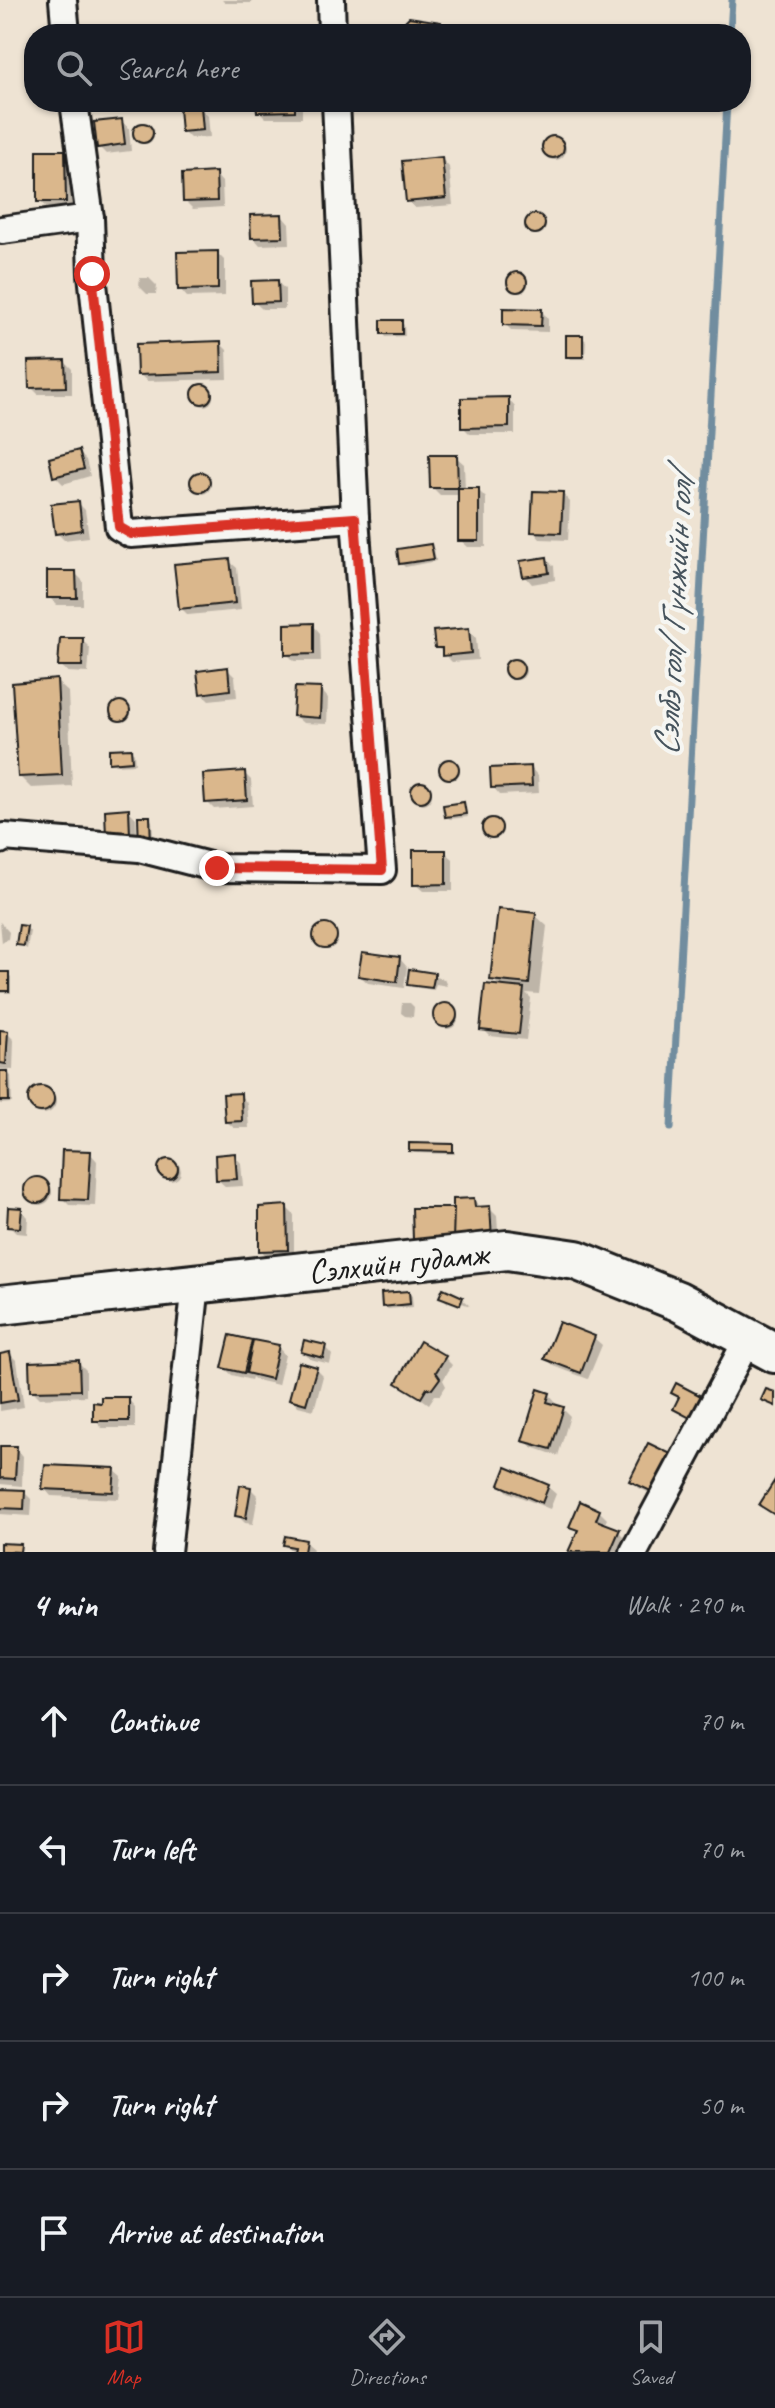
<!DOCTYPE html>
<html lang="en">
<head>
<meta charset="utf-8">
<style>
  body { margin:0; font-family:Caveat,sans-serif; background:#242831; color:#f1f3f6 }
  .stop { position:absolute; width:24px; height:24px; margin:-18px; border:6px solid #d93025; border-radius:50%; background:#fff }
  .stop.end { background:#d93025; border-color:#fff; box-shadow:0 2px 8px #0008 }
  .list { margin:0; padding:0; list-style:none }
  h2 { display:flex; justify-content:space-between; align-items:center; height:104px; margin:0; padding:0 32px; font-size:34px }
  h2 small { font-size:26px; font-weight:400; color:#9ea1a6 }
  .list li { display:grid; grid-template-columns:52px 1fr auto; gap:24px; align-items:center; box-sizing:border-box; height:128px; padding:0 32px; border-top:2px solid #363941 }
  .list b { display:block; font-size:30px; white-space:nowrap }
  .list em { font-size:26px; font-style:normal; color:#9ea1a6 }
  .icon { flex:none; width:44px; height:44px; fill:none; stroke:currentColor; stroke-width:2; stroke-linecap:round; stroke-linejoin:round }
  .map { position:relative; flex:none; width:775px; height:1552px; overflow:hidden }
  .search { position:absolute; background:#171b24; box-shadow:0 2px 6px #0004; left:24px; right:24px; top:24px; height:88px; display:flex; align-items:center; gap:20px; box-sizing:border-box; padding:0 28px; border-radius:32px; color:#9ea1a6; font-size:30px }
  .sheet { height:744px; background:#171b24 }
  nav { display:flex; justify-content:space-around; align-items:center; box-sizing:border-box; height:112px; border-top:2px solid #363941; background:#171b24; font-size:22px; color:#9ea1a6 }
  nav a { display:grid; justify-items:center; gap:4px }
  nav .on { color:#d93025 }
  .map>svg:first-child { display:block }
  .shadow { fill:#0003 }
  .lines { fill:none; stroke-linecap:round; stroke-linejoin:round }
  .stream { stroke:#718d9f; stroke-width:7 }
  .building { fill:#dab78c; stroke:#1c1c1c; stroke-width:2 }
  .street-casing { stroke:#1c1c1c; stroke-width:32 }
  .secondary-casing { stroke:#1c1c1c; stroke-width:44 }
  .street { stroke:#f6f6f2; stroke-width:26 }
  .secondary { stroke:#f6f6f2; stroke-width:38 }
  .route { stroke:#d93025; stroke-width:10 }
  .labels { text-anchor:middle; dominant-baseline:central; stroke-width:8; stroke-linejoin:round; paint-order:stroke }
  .street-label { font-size:34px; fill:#1c1c1c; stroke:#f6f6f2 }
  .water-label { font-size:36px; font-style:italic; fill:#47545d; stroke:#f6f6f2 }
</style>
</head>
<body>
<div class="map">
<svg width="775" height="1552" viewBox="0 0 775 1552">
  <rect width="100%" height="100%" fill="#eee3d3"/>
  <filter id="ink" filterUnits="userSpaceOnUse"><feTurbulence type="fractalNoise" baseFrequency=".0125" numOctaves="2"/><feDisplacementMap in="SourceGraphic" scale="16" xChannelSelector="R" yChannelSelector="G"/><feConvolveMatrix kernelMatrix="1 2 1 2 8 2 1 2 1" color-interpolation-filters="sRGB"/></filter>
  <g filter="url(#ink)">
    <!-- shadow -->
    <g class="shadow">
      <path d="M222 0H252V3H225Z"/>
      <path d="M440 24 447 34H383Z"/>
      <path d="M258 102H302V118H266L259 111Z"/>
      <path d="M374 102H399L398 106Z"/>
      <path d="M200 108 208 116 210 137 190 138 183 131Z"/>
      <path d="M121 121 129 128 131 151 106 154 99 147Z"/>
      <circle cx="145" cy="135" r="9"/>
      <circle cx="555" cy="149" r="11"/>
      <path d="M65 152 72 160V208H47L39 201Z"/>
      <path d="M442 159 449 167 453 205 415 208 408 201Z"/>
      <path d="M215 174 222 182 223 207 193 209 185 201Z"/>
      <path d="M282 216 289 224 290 244 260 245 253 237Z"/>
      <circle cx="537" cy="226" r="9"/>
      <path d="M217 253 225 261V296L187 297 180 289Z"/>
      <circle cx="519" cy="284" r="9"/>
      <path d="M140 278H149L157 286 156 294H147L139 286Z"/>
      <path d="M277 282 285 289V309H262L254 302Z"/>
      <path d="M541 311 548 318V332L512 331 505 324Z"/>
      <path d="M401 322 404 325 405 336 386 337 383 333Z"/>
      <path d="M582 337 586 341 585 359H571L568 356Z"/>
      <path d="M220 343 227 350 228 379 147 381 139 374Z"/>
      <path d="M65 362 72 369V394H38L31 387Z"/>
      <circle cx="204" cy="397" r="9"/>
      <path d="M508 399 515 407V434H470L463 427Z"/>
      <path d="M79 453 86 460 90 476 63 484 55 476Z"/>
      <path d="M456 457 464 464 465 490H478L486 498V547H468L460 540V495H440L432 487Z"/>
      <circle cx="202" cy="485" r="9"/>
      <path d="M563 494 570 502 568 540 540 539 533 531Z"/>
      <path d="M78 503 85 510 89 537 64 540 57 533Z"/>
      <path d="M150 515 156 518 159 522 141 521 145 516Z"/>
      <path d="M430 546 434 549 436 561 405 567 401 563Z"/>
      <path d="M546 559 554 566 555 580 532 584 525 576Z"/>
      <path d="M229 561 237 568 241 610 188 615 181 608Z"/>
      <path d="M75 573 83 581V605H57L49 597Z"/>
      <path d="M313 625 320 633 321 661H294L287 654Z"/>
      <path d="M468 630 476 638 478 660 452 662 437 647Z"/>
      <path d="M82 640 90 648 88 673 68 672 60 665Z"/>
      <circle cx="517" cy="671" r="9"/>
      <path d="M227 669 235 677 237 697 209 700 202 693Z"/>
      <path d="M56 681 68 692 72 786 31 788 19 776Z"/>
      <path d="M321 690 328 698 327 724 303 723 295 716Z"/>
      <circle cx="122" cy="713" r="9"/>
      <path d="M131 750 134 753 135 764 115 765 111 762Z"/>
      <circle cx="451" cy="771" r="9"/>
      <path d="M531 768 538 776 539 793 500 795 493 787Z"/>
      <path d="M244 773 251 780 253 806 214 809 207 802Z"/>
      <circle cx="423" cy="795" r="9"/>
      <path d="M463 804 468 817 450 819 447 816Z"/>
      <path d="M128 810 136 818 137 842 116 843Z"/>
      <path d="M140 818H149L152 821 154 850Z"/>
      <circle cx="494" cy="830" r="9"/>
      <path d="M445 852 453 859V891H423L415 884Z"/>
      <path d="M535 915 547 926 539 994 526 993 531 998 526 1040 490 1036 483 1029 501 988 493 979Z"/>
      <path d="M0 922 9 932 8 939 2 943Z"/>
      <circle cx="327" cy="938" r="11"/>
      <path d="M26 928 30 931 27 949 18 944Z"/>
      <path d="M400 959 407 967 404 988 368 983 360 976Z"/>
      <path d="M411 971 444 979 447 986 436 984 434 990 412 987 409 984Z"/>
      <path d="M0 974H8L11 977V993H0Z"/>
      <path d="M402 1003H410L414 1007 413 1017 405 1016 401 1013Z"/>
      <circle cx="447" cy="1018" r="11"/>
      <path d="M0 1032 7 1033 14 1040 13 1070 0 1069Z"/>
      <path d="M0 1073H8L11 1076 12 1103 0 1104Z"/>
      <circle cx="43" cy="1101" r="13"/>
      <path d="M240 1095 247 1103 249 1128H234L226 1121Z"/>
      <path d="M452 1146 455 1154 414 1153 411 1150Z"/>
      <path d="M90 1153 97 1161 95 1206 69 1205 62 1198Z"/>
      <path d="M234 1155 241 1163 243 1186 226 1187 218 1180Z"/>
      <circle cx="171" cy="1171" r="10"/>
      <circle cx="39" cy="1192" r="13"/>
      <path d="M473 1200 481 1207 489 1208 497 1216 499 1246 422 1247 415 1239Z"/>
      <path d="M287 1208 294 1215V1256L268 1258 261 1250Z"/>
      <path d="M21 1210 28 1217 27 1234 16 1233 9 1226Z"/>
      <path d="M408 1293 412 1296 413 1307 388 1309 384 1306Z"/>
      <path d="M442 1297 462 1299 470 1306 448 1298V1303Z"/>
      <path d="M232 1337 278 1347 285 1355 278 1385 256 1380 252 1377 251 1380 232 1375 224 1368Z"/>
      <path d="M594 1338 602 1345 588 1379 554 1366 546 1358Z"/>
      <path d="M325 1347 332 1355 330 1364 310 1359 303 1352Z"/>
      <path d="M10 1354 17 1361 24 1407 0 1411V1356Z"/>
      <path d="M444 1357 452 1365 443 1380 446 1386 440 1395H435L429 1404 399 1383Z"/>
      <path d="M78 1362 86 1370V1396L40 1398 32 1390Z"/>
      <path d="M316 1369 323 1376 314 1410 298 1406 291 1398Z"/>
      <path d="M674 1392 700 1397 707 1405 698 1424 675 1409 680 1399Z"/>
      <path d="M549 1394 556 1402 555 1406 563 1409 570 1416 558 1456 532 1447 524 1440Z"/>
      <path d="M128 1399 135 1407V1428H102L95 1420Z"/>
      <path d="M0 1448H16L23 1456 22 1486 0 1484Z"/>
      <path d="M672 1457 662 1499 639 1488 632 1480Z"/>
      <path d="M114 1470 122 1477 119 1499 51 1496 44 1488Z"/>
      <path d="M501 1484 548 1487 556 1494 550 1509 508 1492Z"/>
      <path d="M250 1488 258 1496 253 1524 245 1523 237 1515Z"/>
      <path d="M0 1491 24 1492 32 1500 31 1516 0 1514Z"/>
      <path d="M599 1511 607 1519 604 1525 618 1531 626 1539 620 1552H570L579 1533 572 1526Z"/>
      <path d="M305 1542 313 1549 312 1552H293L285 1545Z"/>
    </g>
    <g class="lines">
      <!-- stream -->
      <g class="stream">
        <path d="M730 34 732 0"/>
        <path d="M671 1128 727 102"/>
      </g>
    </g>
    <!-- building -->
    <g class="building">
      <path d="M409 17 441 22 439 34H381L383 23 401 25Z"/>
      <path d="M256 102H295V111L257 112Z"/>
      <path d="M201 106 203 130 181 132 179 108Z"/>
      <path d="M122 119 125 144 97 148 94 122Z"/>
      <circle cx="143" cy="133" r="10"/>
      <circle cx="553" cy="147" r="11"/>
      <path d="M37 150H65L66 202H37Z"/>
      <path d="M442 157 446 198 406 202 402 161Z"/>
      <path d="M216 172 217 201 183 202 182 174Z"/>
      <path d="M282 214 283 237 251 238 250 215Z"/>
      <circle cx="535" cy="224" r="10"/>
      <path d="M218 251V289L178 290 177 252Z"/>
      <circle cx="517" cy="282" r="10"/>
      <path d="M278 280 279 302 252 303 251 281Z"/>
      <path d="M503 308 542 309 541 326 503 325Z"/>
      <rect x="381" y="320" width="21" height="14"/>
      <rect x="566" y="335" width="17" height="22"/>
      <path d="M221 341 222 372 137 375 136 344Z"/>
      <path d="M65 360 66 387 29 388 28 361Z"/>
      <circle cx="202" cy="394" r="10"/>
      <path d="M509 397V427L461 428V398Z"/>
      <path d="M79 450 84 469 53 477 49 458Z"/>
      <path d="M429 455H457L458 488H430Z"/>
      <circle cx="200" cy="482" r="10"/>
      <rect x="458" y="488" width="21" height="53"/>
      <path d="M533 491 563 492 561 533 531 532Z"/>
      <path d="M79 501 82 530 55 534 51 504Z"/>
      <path d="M431 544 434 559 399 564 397 549Z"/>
      <path d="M547 557 549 573 523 577 520 561Z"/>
      <path d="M230 559 235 603 179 609 174 564Z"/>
      <path d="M47 571H76L77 598H47Z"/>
      <path d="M314 623V654L285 655V624Z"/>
      <path d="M469 628 471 653 442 656V648H435L433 631Z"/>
      <path d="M60 638H83L82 666H58Z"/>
      <circle cx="514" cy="669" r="10"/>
      <path d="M228 667 230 690 200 694 197 671Z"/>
      <path d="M57 679 62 775 18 777 12 683Z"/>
      <path d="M295 687 321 688 320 718 293 716Z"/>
      <circle cx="120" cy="711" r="10"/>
      <path d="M131 748 132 761 109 763V749Z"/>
      <circle cx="449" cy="769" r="10"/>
      <path d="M531 766 532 786 491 788 490 768Z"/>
      <path d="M245 771 247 800 205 803 203 774Z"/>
      <circle cx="421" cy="792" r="10"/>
      <path d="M464 802 466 814 445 817 443 805Z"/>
      <path d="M129 808 130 836 106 837 105 810Z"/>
      <path d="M138 816H150L151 847 139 848Z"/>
      <circle cx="492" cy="828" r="10"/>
      <path d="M413 850H446V884L413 885Z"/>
      <path d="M498 909 536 913 529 984 490 980Z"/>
      <circle cx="325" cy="936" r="12"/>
      <path d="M19 925 27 926 24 946 16 945Z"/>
      <path d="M362 952 400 957 397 982 358 976Z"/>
      <path d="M409 969 435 973 432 988 407 985Z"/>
      <rect x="0" y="972" width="9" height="19"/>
      <path d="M485 984 524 988 519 1034 480 1030Z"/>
      <circle cx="445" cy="1015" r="12"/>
      <path d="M0 1030 8 1031 6 1064 0 1063Z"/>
      <path d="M0 1071H8L9 1101H0Z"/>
      <circle cx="41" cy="1099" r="13"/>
      <path d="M241 1093 242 1121 225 1122 223 1094Z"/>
      <path d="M409 1143 453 1144V1152L409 1151Z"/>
      <path d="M62 1150 91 1151 88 1200 60 1199Z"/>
      <path d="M235 1153 237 1179 216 1180 215 1155Z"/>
      <circle cx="168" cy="1169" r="10"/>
      <circle cx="37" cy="1190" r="13"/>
      <path d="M474 1198 475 1207 490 1206 492 1239 453 1240V1199Z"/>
      <path d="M287 1205 288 1250 259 1251V1207Z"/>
      <path d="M8 1207 22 1208 20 1228 7 1227Z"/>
      <path d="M412 1208H454L453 1240H413Z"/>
      <path d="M443 1288 463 1297 460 1305 439 1297Z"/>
      <path d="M409 1291 410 1304 382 1307 381 1293Z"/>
      <path d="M559 1322 595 1336 581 1373 544 1359Z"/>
      <path d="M230 1335 252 1340 244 1373 222 1368Z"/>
      <path d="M253 1340 279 1345 271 1379 246 1373Z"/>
      <path d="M304 1340 326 1345 323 1358 301 1352Z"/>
      <path d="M420 1341 446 1356 436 1372 440 1378 432 1389 427 1388 421 1398 396 1383Z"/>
      <path d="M10 1352 18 1400 0 1403V1354Z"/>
      <path d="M79 1360 80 1390 30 1391 29 1362Z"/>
      <path d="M299 1362 317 1367 306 1404 289 1399Z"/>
      <path d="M676 1383 701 1396 690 1418 673 1409 679 1397 671 1393Z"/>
      <path d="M538 1389 550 1393 547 1402 564 1407 551 1449 522 1441Z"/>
      <path d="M766 1389 775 1392V1406L761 1400Z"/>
      <path d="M101 1397H129V1421H93V1402L101 1403Z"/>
      <path d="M648 1443 673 1455 655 1493 629 1481Z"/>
      <path d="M0 1446H17L15 1479 0 1478Z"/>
      <path d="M45 1465 115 1468 113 1492 42 1489Z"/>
      <path d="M506 1467 549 1485 542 1503 499 1485Z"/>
      <path d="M775 1480V1515L759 1505Z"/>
      <path d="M240 1485 251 1487 246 1518 235 1516Z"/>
      <path d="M0 1489 25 1490 24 1509 0 1508Z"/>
      <path d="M580 1501 600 1510 596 1520 620 1529 610 1552H568L578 1530 569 1527Z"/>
      <path d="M285 1536 306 1540 304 1552H293L294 1547 283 1545Z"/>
      <path d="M0 1543 21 1544 20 1552 0 1551Z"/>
    </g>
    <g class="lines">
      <defs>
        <g id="street">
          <path d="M63 0 66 34"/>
          <path d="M331 0 332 34"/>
          <path d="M74 102 90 218 92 274 119 527 131 534 355 518"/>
          <path d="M2 230 90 218"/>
          <path d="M0 840 4 837 139 848 217 868 382 870 355 518 336 102"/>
          <path d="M167 1552 196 1284"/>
          <path d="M634 1552 748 1339"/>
        </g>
        <path id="secondary" d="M0 1305 507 1250 576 1260 678 1301 775 1353"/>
      </defs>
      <!-- street casing -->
      <use href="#street" class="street-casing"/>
      <!-- secondary casing -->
      <use href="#secondary" class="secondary-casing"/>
      <!-- street -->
      <use href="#street" class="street"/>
      <!-- secondary -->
      <use href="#secondary" class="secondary"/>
    </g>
  </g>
  <g class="lines" filter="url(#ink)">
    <!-- route -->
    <path class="route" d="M92 274 119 527 131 534 355 518 382 870 217 868"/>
  </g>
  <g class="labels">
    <!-- street labels -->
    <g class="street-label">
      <text transform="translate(398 1262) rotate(-6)">Сэлхийн гудамж</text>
    </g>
    <!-- water labels -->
    <g class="water-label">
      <text transform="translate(673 614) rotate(-87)">Сэлбэ гол/ Гүнжийн гол/</text>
    </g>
  </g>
</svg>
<div class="stop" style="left:92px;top:274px"></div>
<div class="stop end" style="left:217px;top:868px"></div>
<div class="search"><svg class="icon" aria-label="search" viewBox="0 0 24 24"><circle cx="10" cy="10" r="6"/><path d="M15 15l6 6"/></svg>Search here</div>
</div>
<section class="sheet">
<h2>4 min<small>Walk · 290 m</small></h2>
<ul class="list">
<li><svg class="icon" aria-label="ahead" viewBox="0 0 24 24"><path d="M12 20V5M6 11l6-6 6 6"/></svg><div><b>Continue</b></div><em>70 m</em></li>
<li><svg class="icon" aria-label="left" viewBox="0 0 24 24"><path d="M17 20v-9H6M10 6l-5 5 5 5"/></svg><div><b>Turn left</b></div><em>70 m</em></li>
<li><svg class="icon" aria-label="right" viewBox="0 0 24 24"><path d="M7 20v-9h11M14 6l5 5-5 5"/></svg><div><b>Turn right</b></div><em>100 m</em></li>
<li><svg class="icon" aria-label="right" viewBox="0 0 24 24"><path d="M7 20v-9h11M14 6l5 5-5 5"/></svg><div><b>Turn right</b></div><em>50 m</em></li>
<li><svg class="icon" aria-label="arrive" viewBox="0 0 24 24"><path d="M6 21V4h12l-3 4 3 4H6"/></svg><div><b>Arrive at destination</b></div></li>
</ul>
</section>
<nav>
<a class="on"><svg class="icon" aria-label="map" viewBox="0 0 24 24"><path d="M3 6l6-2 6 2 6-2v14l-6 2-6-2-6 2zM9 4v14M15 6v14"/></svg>Map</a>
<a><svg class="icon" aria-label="directions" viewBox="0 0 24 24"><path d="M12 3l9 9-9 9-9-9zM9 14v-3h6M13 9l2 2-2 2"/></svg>Directions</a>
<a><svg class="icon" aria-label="saved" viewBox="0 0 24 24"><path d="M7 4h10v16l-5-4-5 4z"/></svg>Saved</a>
</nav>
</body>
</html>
